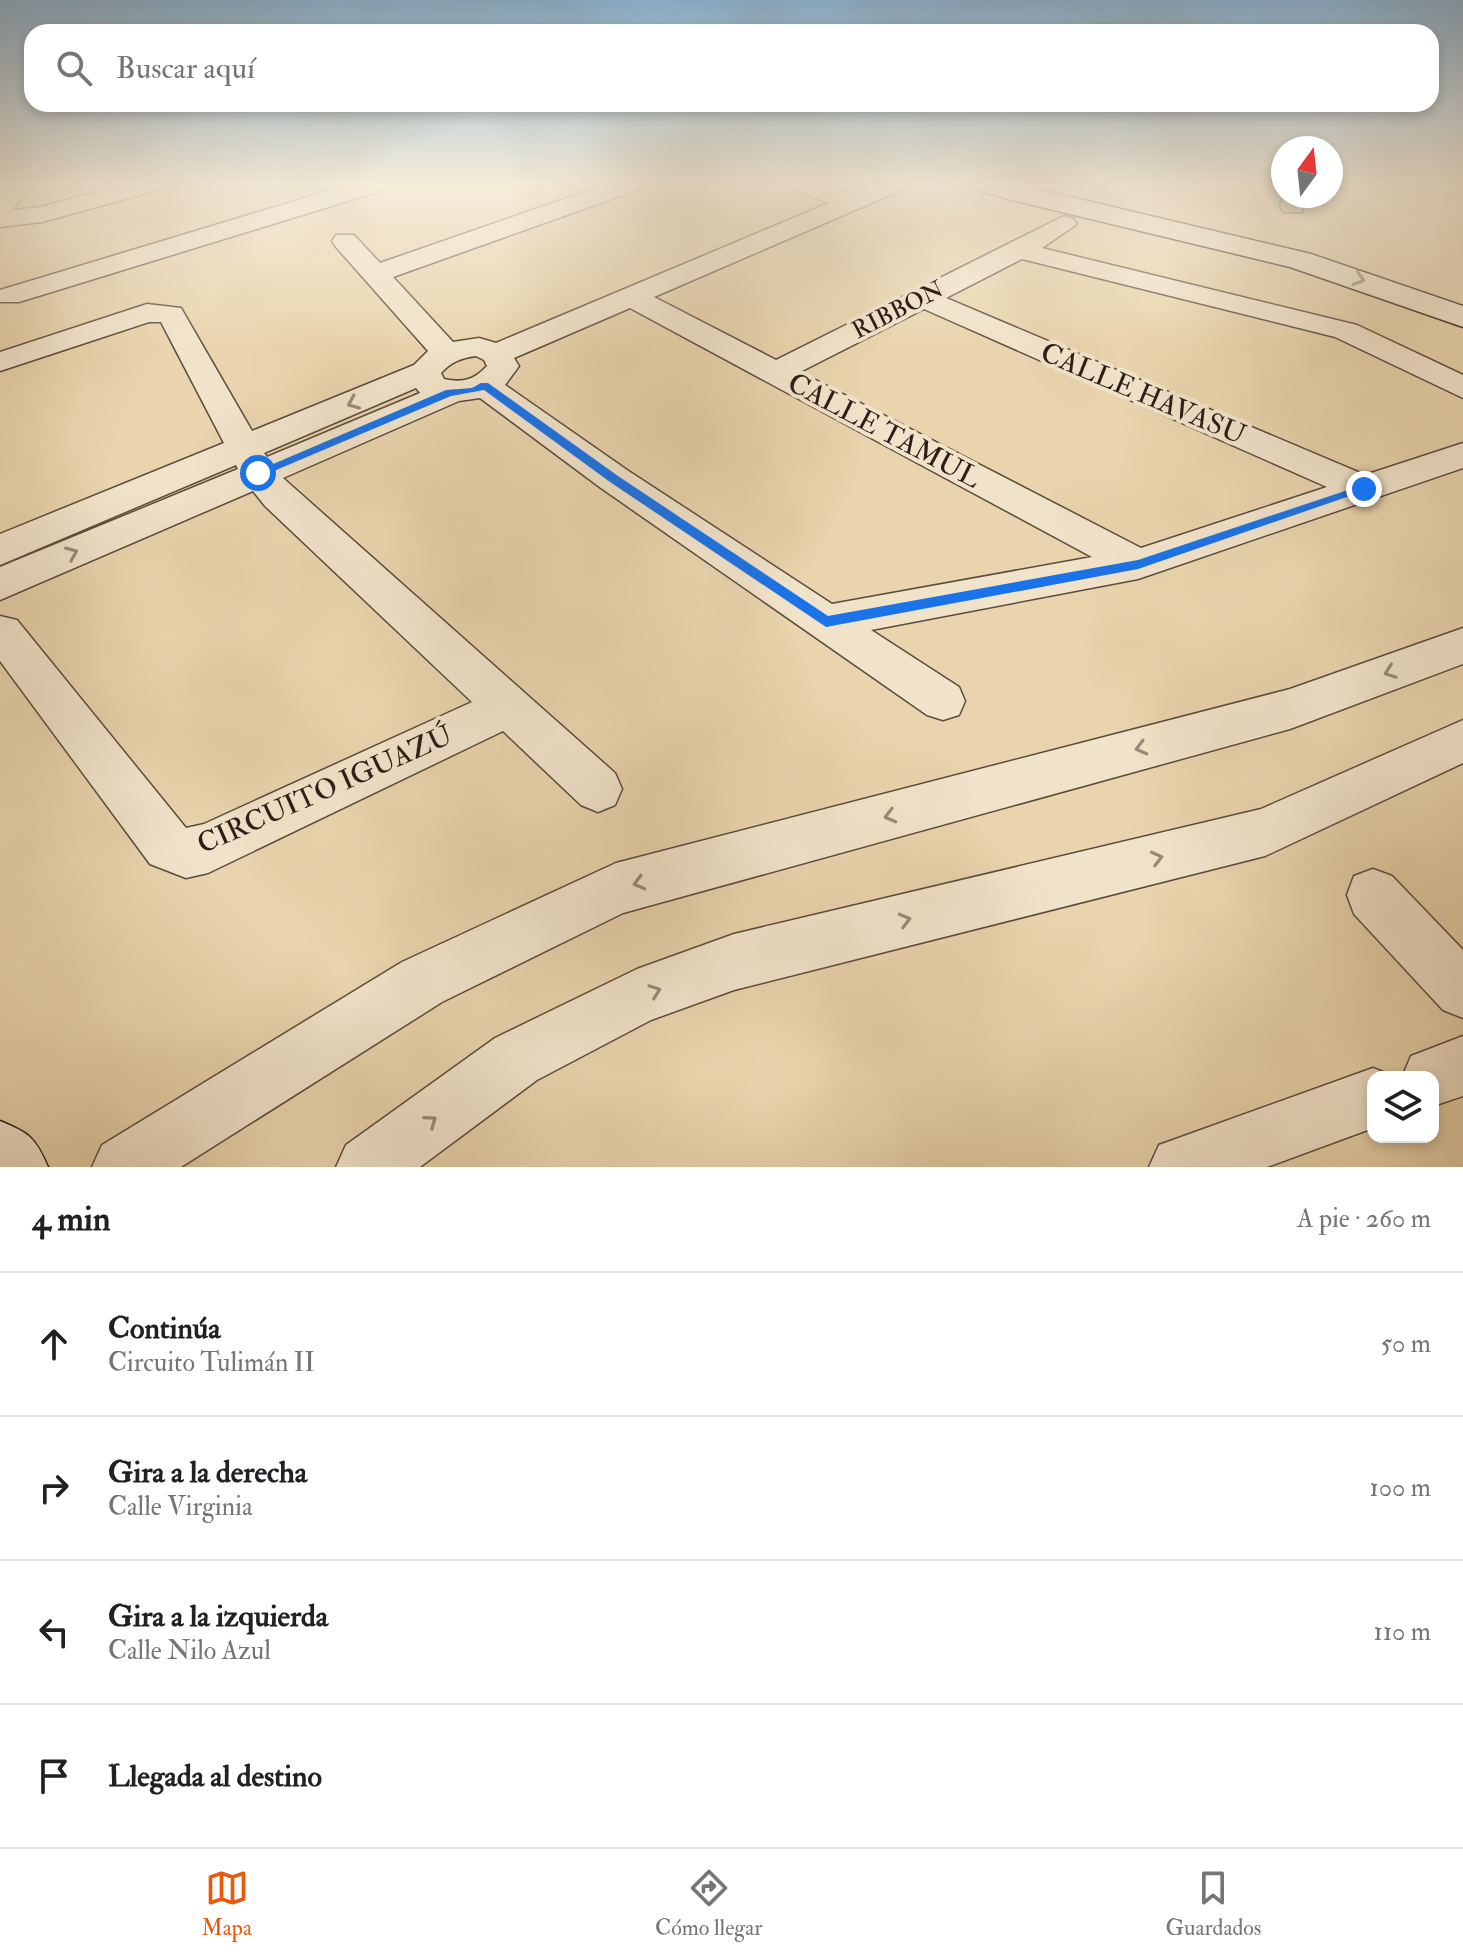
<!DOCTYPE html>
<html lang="es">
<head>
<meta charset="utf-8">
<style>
  body { margin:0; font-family:"IM FELL Double Pica",serif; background:#f2f2f2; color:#202124 }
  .controls { position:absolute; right:24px; bottom:24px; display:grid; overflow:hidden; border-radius:16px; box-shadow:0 4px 12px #0003 }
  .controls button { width:72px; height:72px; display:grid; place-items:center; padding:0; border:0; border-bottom:2px solid #e0e0e0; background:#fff; color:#202124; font:40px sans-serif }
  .compass { position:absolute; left:1271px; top:136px; width:72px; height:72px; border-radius:50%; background:#fff; box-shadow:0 4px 12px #0003; rotate:15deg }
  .stop { position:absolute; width:24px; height:24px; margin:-18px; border:6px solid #1a73e8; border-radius:50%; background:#fff }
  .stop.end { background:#1a73e8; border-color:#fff; box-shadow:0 2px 8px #0008 }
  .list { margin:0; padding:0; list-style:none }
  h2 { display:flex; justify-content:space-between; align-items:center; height:104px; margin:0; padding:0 32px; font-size:34px }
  h2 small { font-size:26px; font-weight:400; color:#757577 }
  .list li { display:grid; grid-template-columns:52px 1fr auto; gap:24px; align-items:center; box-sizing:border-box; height:144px; padding:0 32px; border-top:2px solid #e0e0e0 }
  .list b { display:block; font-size:30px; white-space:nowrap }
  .list p { margin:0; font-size:26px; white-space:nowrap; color:#757577 }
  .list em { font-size:26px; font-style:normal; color:#757577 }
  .icon { flex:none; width:44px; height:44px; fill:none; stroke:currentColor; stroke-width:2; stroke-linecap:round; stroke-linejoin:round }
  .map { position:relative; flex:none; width:1463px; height:1167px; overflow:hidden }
  .search { position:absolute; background:#fff; box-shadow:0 4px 12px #0003; left:24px; right:24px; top:24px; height:88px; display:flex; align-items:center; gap:20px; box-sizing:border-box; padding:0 28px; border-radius:24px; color:#757577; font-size:30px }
  .sheet { height:680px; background:#fff }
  nav { display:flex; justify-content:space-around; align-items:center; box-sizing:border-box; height:112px; border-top:2px solid #e0e0e0; background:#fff; font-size:22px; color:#757577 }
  nav a { display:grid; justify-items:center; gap:4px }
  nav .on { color:#ea580c }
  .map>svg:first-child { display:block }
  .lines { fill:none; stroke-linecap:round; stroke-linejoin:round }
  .street-casing { stroke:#5b4b3d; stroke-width:3 }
  .secondary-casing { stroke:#2c1d18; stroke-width:3 }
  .street { fill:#f1e3ca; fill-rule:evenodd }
  .secondary { fill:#f1e3ca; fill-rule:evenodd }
  .oneway { stroke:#988a7a }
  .route { fill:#1a73e8 }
  .labels { text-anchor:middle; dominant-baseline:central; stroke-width:8; stroke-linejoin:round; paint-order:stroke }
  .far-street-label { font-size:24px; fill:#2c1d18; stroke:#f1e3ca }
  .street-label { font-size:28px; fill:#2c1d18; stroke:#f1e3ca }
</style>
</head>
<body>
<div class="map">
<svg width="1463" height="1167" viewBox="0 0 1463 1167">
  <rect width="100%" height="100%" fill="#e9d4ad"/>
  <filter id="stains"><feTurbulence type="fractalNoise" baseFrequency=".0025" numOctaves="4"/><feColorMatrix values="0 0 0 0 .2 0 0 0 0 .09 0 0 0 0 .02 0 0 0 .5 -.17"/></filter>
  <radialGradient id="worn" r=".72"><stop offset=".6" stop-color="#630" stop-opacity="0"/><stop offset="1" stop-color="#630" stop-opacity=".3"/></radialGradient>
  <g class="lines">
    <defs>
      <g id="street">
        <path d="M6 184H30L13 210 41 207 124 184H165L162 189 42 222 0 227V193Z"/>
        <path d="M351 184H390L387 189 19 302H0V290Z"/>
        <path d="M607 184H643L640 189 393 277 453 342 479 338 496 343 829 203 791 189 788 184H824L851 194 873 184H907L904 189 654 297 776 360 1064 216 1073 219 1077 224 1042 248 1357 325 1463 375V398L1335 337 1022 259 946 298 1365 475 1463 443V468L1138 579 871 630 959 687 965 701 959 715 943 720 927 715 601 488 480 398 459 401 283 478 615 773 622 789 615 805 598 812 581 805 503 731 208 873 186 878 150 864 0 661V616L17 620 186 828 204 824 472 702 265 506 253 491 0 600V567L238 469 236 465 0 565V534L224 443 161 322H149L0 371V352L147 304 181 308 252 431 414 365 428 351 336 247 332 241 336 235H354L380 263ZM630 308 1092 557 832 604 627 470 505 385 519 366 514 358ZM924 309 1327 487 1141 548 800 372ZM476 356 484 360 487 366C474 380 463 383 444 379L441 373C451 362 461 358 476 356ZM416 388 420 393 267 457 264 453Z"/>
        <path d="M1283 196H1307L1302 212H1284L1280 207Z"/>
        <path d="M1463 628V664L1290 729 623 913 442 1002 181 1167H92L102 1145 402 962 616 863 1290 689Z"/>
        <path d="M1463 720V763L1265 856 734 990 651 1020 537 1080 420 1167H336L346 1145 495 1038 637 969 734 934 1261 809Z"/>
        <path d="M1373 869 1392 876 1463 950V1018L1443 1010 1354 914 1347 895 1354 876Z"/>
        <path d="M1463 1036V1096L1433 1106V1077H1402L1411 1056Z"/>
        <path d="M1373 1068 1395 1077H1373V1128L1267 1167H1149L1159 1145Z"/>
      </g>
      <g id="secondary">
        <path d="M972 184H1016L1311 254 1463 306V327L1290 267 1012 200 976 190Z"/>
        <path d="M0 1121C29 1133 35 1137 48 1167H0Z"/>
      </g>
    </defs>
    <!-- street casing -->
    <use href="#street" class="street-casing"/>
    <!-- secondary casing -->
    <use href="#secondary" class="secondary-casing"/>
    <!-- street -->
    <use href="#street" class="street"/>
    <!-- secondary -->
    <use href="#secondary" class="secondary"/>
  </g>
  <!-- one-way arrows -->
  <defs><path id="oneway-chevron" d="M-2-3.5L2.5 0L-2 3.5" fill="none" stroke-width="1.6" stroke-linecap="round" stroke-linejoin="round" transform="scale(2)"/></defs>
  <g class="oneway">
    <use href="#oneway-chevron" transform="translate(1359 279) rotate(17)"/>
    <use href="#oneway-chevron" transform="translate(353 403) rotate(157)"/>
    <use href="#oneway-chevron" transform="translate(72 553) rotate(-23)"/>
    <use href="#oneway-chevron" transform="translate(1390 672) rotate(160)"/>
    <use href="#oneway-chevron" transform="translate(1141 748) rotate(165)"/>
    <use href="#oneway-chevron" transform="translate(890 816) rotate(165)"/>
    <use href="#oneway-chevron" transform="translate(1157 858) rotate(-14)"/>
    <use href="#oneway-chevron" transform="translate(639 883) rotate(165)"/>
    <use href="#oneway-chevron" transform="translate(905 920) rotate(-14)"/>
    <use href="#oneway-chevron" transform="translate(655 991) rotate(-20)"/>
    <use href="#oneway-chevron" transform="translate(431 1121) rotate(-36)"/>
  </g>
  <!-- sky -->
  <linearGradient id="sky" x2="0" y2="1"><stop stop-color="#8ab4d4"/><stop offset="0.53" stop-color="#f5ecda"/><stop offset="1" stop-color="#f5ecda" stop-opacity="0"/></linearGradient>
  <rect width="1463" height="348" fill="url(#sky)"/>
  <!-- route -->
  <path class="route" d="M481 383H488L618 476 828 616 1138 560 1360 486 1370 489 1138 569 826 627 610 482 484 390 451 396 262 476 252 473 446 390 472 388Z"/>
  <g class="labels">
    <!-- far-street labels -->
    <g class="far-street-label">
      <text transform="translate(898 310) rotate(-27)">RIBBON</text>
    </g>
    <!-- street labels -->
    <g class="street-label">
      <text transform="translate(1143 394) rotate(23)">CALLE HAVASU</text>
      <text transform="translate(884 431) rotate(28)">CALLE TAMUL</text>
      <text transform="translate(325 790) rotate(-24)">CIRCUITO IGUAZÚ</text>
    </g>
  </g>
  <rect width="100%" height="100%" filter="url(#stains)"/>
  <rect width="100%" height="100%" fill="url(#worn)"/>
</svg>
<div class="controls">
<button><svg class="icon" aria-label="layers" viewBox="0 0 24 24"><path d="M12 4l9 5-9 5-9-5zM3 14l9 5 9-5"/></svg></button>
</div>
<svg class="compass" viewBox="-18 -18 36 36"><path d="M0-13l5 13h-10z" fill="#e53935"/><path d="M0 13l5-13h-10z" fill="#757577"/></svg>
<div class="stop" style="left:258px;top:473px"></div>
<div class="stop end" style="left:1364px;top:489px"></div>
<div class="search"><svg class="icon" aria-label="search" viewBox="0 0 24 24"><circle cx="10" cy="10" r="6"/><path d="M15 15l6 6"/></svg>Buscar aquí</div>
</div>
<section class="sheet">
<h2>4 min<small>A pie · 260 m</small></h2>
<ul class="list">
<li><svg class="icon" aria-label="ahead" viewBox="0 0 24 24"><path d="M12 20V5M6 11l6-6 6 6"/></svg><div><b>Continúa</b><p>Circuito Tulimán II</p></div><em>50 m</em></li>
<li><svg class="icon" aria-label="right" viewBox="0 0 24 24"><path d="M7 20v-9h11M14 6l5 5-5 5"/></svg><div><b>Gira a la derecha</b><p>Calle Virginia</p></div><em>100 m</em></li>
<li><svg class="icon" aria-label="left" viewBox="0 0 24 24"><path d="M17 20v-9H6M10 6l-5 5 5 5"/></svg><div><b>Gira a la izquierda</b><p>Calle Nilo Azul</p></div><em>110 m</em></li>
<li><svg class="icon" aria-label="arrive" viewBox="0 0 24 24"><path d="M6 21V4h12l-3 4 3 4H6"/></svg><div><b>Llegada al destino</b></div></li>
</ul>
</section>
<nav>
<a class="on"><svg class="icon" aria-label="map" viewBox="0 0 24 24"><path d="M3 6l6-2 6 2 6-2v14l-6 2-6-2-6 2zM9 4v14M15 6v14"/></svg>Mapa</a>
<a><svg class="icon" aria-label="directions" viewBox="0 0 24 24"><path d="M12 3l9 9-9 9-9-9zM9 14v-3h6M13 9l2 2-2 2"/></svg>Cómo llegar</a>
<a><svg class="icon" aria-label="saved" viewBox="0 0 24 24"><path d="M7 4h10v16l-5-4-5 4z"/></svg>Guardados</a>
</nav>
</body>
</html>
